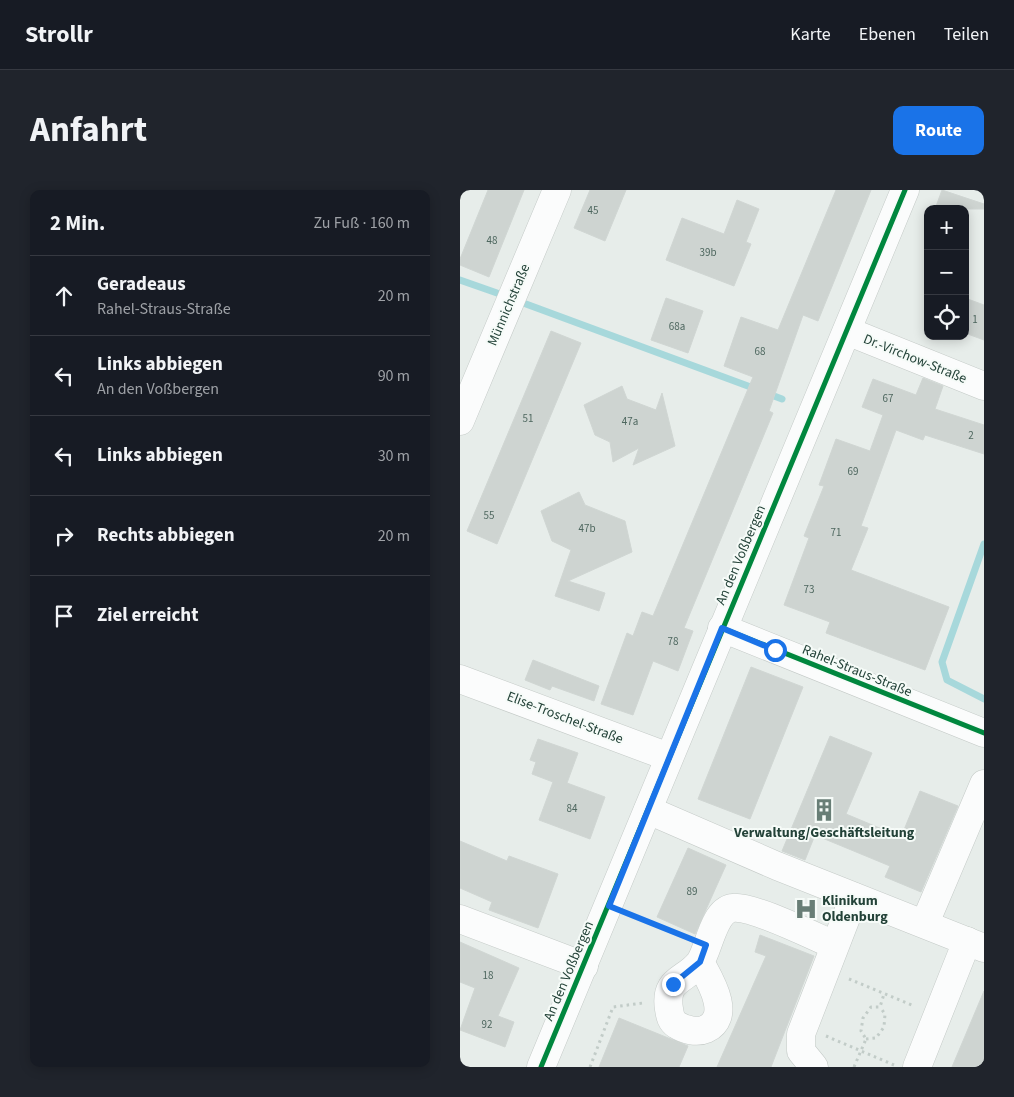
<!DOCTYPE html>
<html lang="de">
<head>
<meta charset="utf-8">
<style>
  body { margin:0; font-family:"Source Sans 3",sans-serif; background:#20242c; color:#f1f3f6 }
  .controls { position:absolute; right:15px; top:15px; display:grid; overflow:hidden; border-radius:10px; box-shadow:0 2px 12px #0003 }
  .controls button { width:45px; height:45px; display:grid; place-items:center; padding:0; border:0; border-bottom:1px solid #363941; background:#171b24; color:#f1f3f6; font:25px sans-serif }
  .stop { position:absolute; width:15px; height:15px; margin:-11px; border:4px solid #1a73e8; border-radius:50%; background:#fff }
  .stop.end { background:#1a73e8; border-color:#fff; box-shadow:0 1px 5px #0008 }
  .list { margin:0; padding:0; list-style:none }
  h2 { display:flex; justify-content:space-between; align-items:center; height:65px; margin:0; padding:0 20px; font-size:21px }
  h2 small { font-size:16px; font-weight:400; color:#9ea1a6 }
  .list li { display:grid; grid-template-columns:32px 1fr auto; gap:15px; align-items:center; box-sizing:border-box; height:80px; padding:0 20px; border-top:1px solid #363941 }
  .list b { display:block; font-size:19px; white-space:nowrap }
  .list p { margin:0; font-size:16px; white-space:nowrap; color:#9ea1a6 }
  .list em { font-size:16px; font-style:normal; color:#9ea1a6 }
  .icon { flex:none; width:28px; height:28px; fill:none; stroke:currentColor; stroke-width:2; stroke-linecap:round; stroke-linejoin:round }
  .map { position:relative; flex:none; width:524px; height:877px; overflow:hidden; border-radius:10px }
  header { display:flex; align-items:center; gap:30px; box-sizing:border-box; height:70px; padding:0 25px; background:#171b24; border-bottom:1px solid #363941 }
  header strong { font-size:24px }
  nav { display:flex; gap:28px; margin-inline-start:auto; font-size:18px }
  .intro { display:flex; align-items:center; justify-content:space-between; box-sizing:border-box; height:120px; padding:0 30px }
  h1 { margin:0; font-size:35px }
  .button { padding:12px 22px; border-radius:10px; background:#1a73e8; color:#fff; font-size:18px; font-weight:700 }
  main { display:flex; gap:30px; padding:0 30px }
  aside { flex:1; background:#171b24; border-radius:10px; box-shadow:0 2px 12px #0003 }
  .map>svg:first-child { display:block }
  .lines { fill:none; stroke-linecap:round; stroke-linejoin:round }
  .stream { stroke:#a7d8db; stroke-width:7 }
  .building { fill:#ced4d1; stroke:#d0d6d3 }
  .minor-casing { stroke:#c4cac7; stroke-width:29 }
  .path { stroke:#c2ccc8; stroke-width:3; stroke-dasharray:2.5 4; stroke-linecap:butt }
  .minor { stroke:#fbfcfc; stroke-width:28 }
  .cycleway-casing { stroke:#f6fbf8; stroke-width:8 }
  .cycleway { stroke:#00873e; stroke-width:5 }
  .route { stroke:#1a73e8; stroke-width:6 }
  .labels { text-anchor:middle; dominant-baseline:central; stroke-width:4; stroke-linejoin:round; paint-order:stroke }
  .number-label { font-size:11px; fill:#4e675f }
  .street-label { font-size:14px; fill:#234238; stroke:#f6fbf8 }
  .poi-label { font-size:14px; font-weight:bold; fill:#234238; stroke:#f6fbf8 }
</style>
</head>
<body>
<header>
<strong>Strollr</strong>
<nav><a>Karte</a><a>Ebenen</a><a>Teilen</a></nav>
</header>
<div class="intro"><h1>Anfahrt</h1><a class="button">Route</a></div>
<main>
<aside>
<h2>2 Min.<small>Zu Fuß · 160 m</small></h2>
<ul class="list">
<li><svg class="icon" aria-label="ahead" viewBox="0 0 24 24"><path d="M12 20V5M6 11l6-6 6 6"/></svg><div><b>Geradeaus</b><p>Rahel-Straus-Straße</p></div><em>20 m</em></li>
<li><svg class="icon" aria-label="left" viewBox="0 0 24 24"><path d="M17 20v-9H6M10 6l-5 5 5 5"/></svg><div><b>Links abbiegen</b><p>An den Voßbergen</p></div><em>90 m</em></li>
<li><svg class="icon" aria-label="left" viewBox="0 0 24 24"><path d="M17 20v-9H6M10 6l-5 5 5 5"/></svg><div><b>Links abbiegen</b></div><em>30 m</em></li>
<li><svg class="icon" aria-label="right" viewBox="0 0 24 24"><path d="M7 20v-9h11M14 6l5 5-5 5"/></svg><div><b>Rechts abbiegen</b></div><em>20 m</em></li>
<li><svg class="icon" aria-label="arrive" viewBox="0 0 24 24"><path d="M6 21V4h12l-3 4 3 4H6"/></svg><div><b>Ziel erreicht</b></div></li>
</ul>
</aside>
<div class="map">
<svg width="524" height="877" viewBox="0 0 524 877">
  <rect width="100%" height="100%" fill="#e7edea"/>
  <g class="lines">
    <!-- stream -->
    <g class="stream">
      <path d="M0 90 37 103"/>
      <path d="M66 114 296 199"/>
      <path d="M306 203 322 209"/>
      <path d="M524 354 482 472 487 490 524 509"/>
    </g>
  </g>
  <!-- building -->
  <g class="building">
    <path d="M28 0H64L29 87 0 75V69Z"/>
    <path d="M130 0H166L145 51 114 38Z"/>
    <path d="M376 0H411L358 131 343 125 309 221 313 223 224 438 233 441 218 481 193 471 173 525 141 514 167 443 173 446 182 422 193 426 293 187 264 176 281 127 318 140Z"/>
    <path d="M482 0 524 14V19H475Z"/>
    <path d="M277 10 299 19 286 52 291 54 274 96 206 70 222 28 264 44Z"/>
    <path d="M206 108 243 121 228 163 191 150Z"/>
    <path d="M505 108 524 115V150L505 143Z"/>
    <path d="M91 141 121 153 37 354 7 341Z"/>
    <path d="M463 188 483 196 475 219 524 235V264L465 245 463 250 436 240 401 336 408 338 391 380 489 417 465 480 366 443 370 432 324 415 349 348 344 346 364 296 359 295 376 249 410 261 423 225 402 217 413 189 456 205Z"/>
    <path d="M162 196 167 209 196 220 202 203 215 256 173 275 179 258 153 272 150 252 135 245 124 215Z"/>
    <path d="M119 302 125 315 165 331 172 362 108 391 145 403 139 421 95 406 111 360 92 351 81 321Z"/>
    <path d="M73 470 139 496 134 511 92 496 90 500 65 490Z"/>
    <path d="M291 477 343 497 290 629 238 609Z"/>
    <path d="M370 546 412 563 386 624 441 647 460 601 498 616 461 702 425 687 430 676 355 645 345 670 322 661Z"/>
    <path d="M78 549 118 563 107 593 145 607 130 649 79 630 93 592 72 584 76 572 70 570Z"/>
    <path d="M0 651 47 671 49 666 98 684 78 738 29 720 32 712 0 698Z"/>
    <path d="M228 658 266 675 235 744 197 727Z"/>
    <path d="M300 745 354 766 311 877H257L306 766 295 762Z"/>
    <path d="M0 752 59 778 38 826 54 832 45 857 0 840 15 798 0 792Z"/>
    <path d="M524 801V877H492Z"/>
    <path d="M159 828 228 856 219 877H139Z"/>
  </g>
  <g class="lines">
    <defs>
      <g id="minor">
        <path d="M387 141 524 196"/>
        <path d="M0 231 97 0"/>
        <path d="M262 438 524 543"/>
        <path d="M0 489 209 567"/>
        <path d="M188 620 317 676 524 758"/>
        <path d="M0 729 124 776"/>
        <path d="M465 733 524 594"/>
        <path d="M240 772C249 789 273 826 246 839 237 843 225 840 217 835 211 831 210 826 209 819 204 788 226 791 240 772 249 759 253 722 272 718 292 715 353 746 374 755"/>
        <path d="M81 877 445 0"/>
        <path d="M354 877 341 861V844L394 707"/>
        <path d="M457 877 507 751"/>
      </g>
    </defs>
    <!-- minor casing -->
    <use href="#minor" class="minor-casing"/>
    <!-- path -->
    <g class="path">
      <path d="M170 725 224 747"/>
      <path d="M389 789 454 816"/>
      <path d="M366 846 434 875"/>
      <path d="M406 849 416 848 424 837 425 824 420 817"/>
      <path d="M130 877 153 817 183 813"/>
      <path d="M394 877 406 849 401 841 403 828 411 817H420L424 804"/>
    </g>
    <!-- minor -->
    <use href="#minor" class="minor"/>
    <defs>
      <g id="cycleway">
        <path d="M262 438 524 543"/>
        <path d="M81 877 445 0"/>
      </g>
    </defs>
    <!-- cycleway casing -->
    <use href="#cycleway" class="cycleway-casing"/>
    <!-- cycleway -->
    <use href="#cycleway" class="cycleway"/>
  </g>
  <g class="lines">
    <!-- route -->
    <path class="route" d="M213 794 240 772 246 755 149 716 262 438 315 460"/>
  </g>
  <!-- icons -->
  <defs>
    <symbol id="building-bare" viewBox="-9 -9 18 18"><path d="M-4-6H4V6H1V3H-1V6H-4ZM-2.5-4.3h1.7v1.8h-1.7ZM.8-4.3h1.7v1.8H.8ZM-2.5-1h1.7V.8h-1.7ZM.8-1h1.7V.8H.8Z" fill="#687e76" stroke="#f6fbf8" stroke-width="2.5" paint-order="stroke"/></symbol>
    <symbol id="hospital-bare" viewBox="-9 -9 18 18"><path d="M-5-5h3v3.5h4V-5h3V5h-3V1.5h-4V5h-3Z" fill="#687e76" stroke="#f6fbf8" stroke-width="2.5" paint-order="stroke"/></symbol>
  </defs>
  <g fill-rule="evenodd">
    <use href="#building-bare" x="348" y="604" width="32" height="32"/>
    <use href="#hospital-bare" x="330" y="703" width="32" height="32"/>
  </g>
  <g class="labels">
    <!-- number labels -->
    <g class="number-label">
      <text x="133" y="20">45</text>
      <text x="32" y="50">48</text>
      <text x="248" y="62">39b</text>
      <text x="515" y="129">1</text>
      <text x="217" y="136">68a</text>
      <text x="300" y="161">68</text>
      <text x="428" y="208">67</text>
      <text x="68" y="228">51</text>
      <text x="170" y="231">47a</text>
      <text x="511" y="245">2</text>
      <text x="393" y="281">69</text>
      <text x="29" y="325">55</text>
      <text x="127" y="338">47b</text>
      <text x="376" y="342">71</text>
      <text x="349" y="399">73</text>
      <text x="213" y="451">78</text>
      <text x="112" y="618">84</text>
      <text x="232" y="701">89</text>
      <text x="28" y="785">18</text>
      <text x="27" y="834">92</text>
    </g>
    <!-- street labels -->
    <g class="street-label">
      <text transform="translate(49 115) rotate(-67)">Münnichstraße</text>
      <text transform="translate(455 169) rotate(22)">Dr.-Virchow-Straße</text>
      <text transform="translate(281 365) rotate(-67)">An den Voßbergen</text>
      <text transform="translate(397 481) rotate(22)">Rahel-Straus-Straße</text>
      <text transform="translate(105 528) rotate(21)">Elise-Troschel-Straße</text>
      <text transform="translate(109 781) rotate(-67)">An den Voßbergen</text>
    </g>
    <!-- poi labels -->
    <g class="poi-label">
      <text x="364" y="643">Verwaltung/Geschäftsleitung</text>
      <text x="362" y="711" text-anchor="start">Klinikum<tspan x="362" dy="16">Oldenburg</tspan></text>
    </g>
  </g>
</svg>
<div class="controls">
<button>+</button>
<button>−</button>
<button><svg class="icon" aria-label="locate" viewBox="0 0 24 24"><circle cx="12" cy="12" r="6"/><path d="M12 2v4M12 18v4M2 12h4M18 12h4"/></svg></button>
</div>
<div class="stop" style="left:315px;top:460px"></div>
<div class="stop end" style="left:213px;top:794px"></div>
</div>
</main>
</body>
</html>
